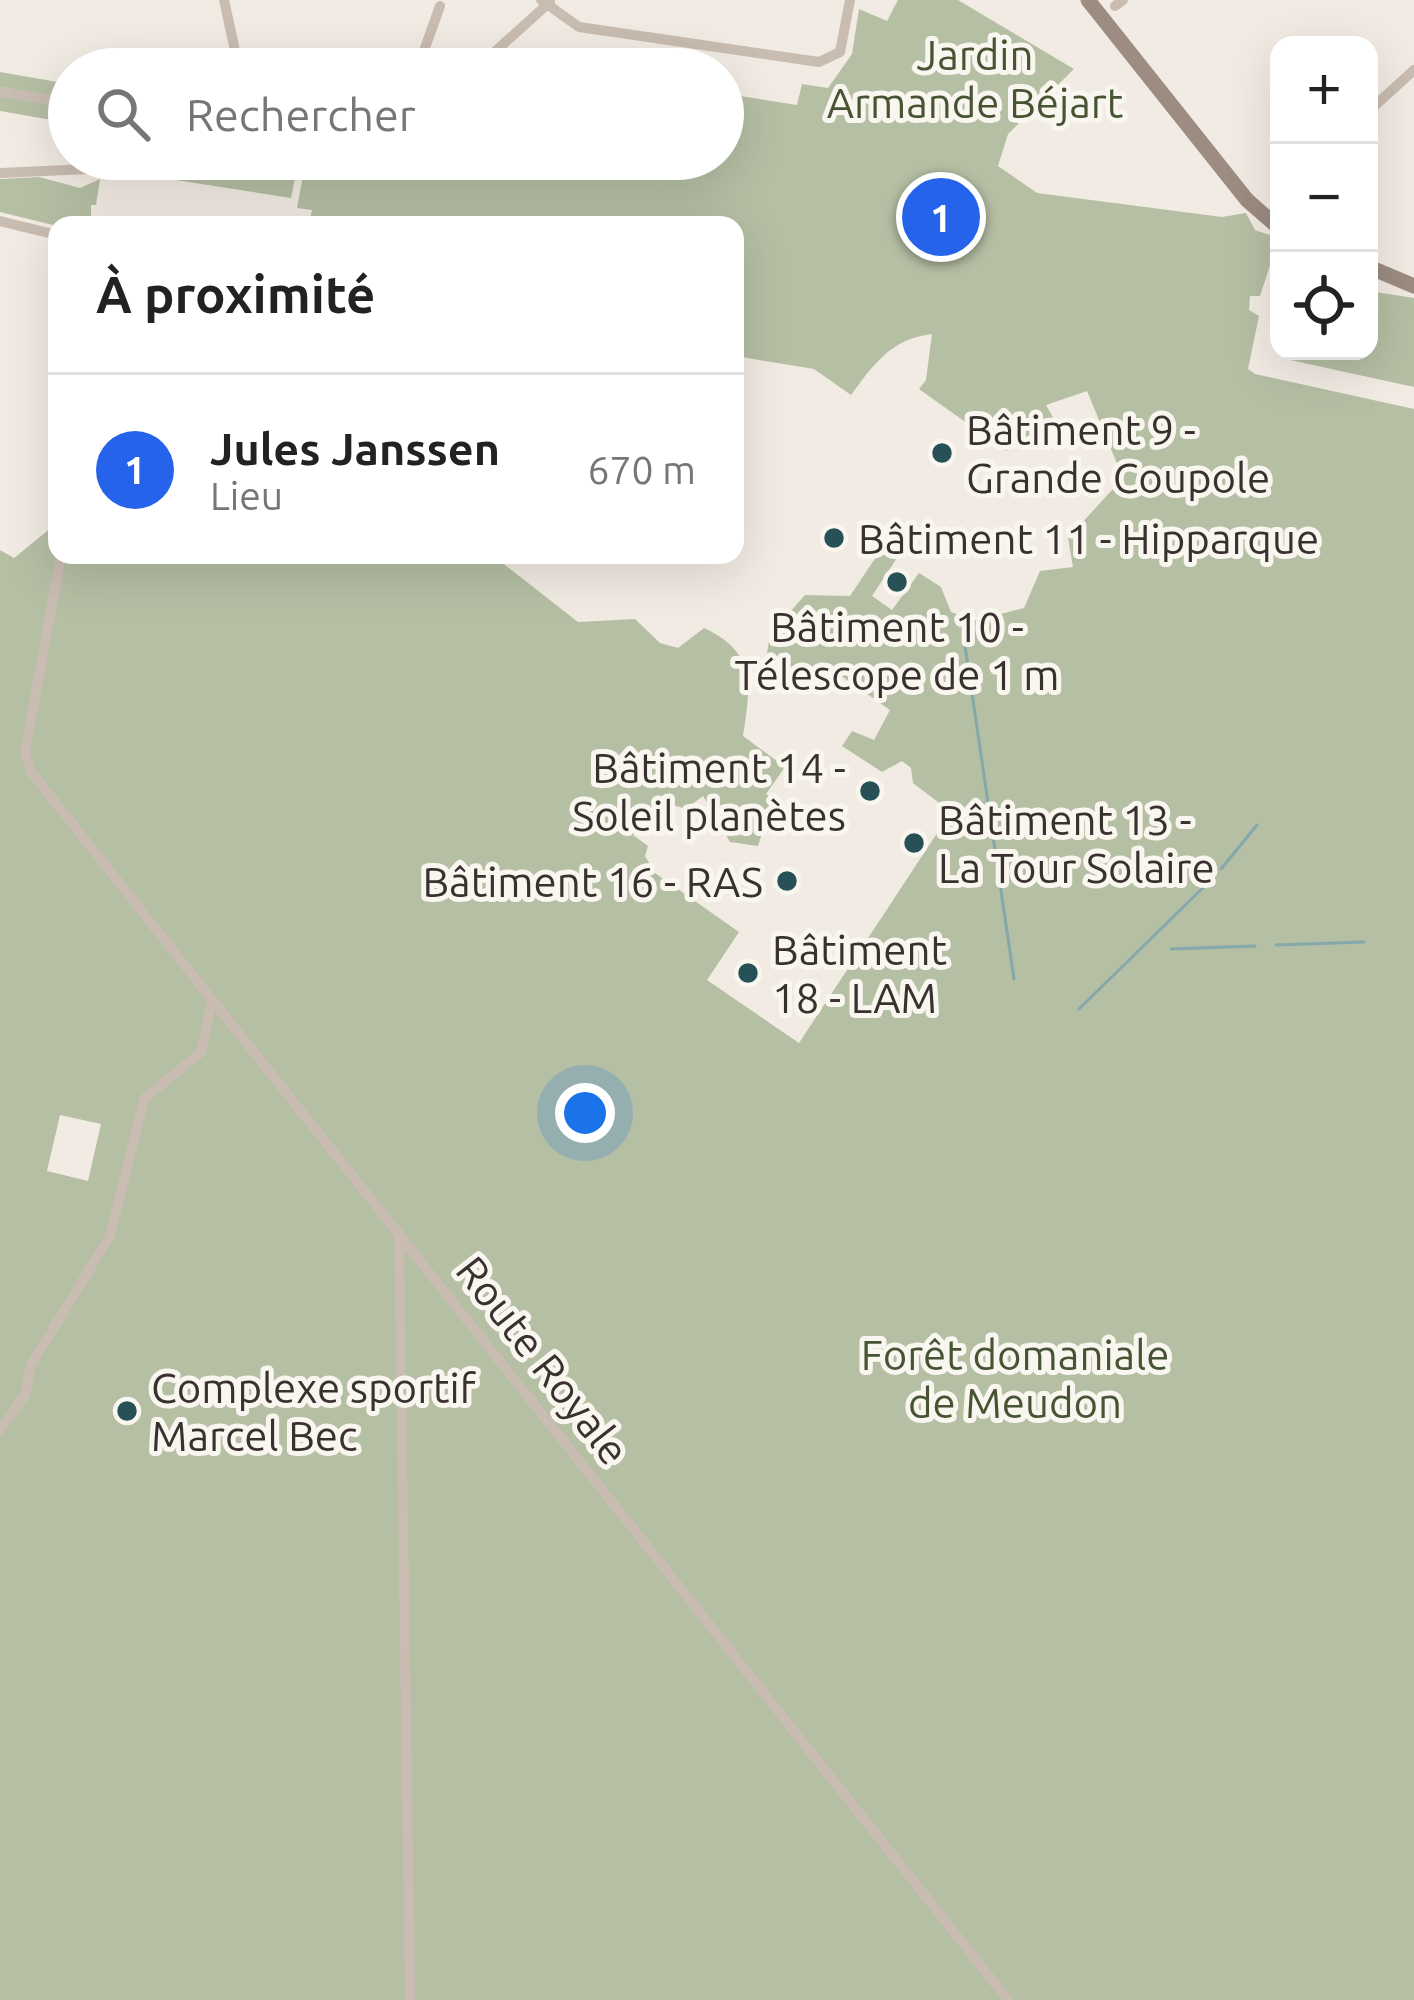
<!DOCTYPE html>
<html lang="fr">
<head>
<meta charset="utf-8">
<style>
  body { margin:0; font-family:Ubuntu,sans-serif; background:#f6f6f6; color:#222 }
  .controls { position:absolute; right:36px; top:36px; display:grid; overflow:hidden; border-radius:24px; box-shadow:0 12px 48px #0002 }
  .controls button { width:108px; height:108px; display:grid; place-items:center; padding:0; border:0; border-bottom:3px solid #e0e0e0; background:#fff; color:#222; font:60px sans-serif }
  .you { position:absolute; left:585px; top:1113px; width:42px; height:42px; margin:-30px; border:9px solid #fff; border-radius:50%; background:#1a73e8; box-shadow:0 0 0 18px #1a73e833 }
  .badge { display:grid; place-items:center; width:78px; height:78px; border-radius:50%; background:#2563eb; color:#fff; font-size:39px; font-weight:700 }
  .pin { position:absolute; translate:-50% -50%; border:6px solid #fff; box-shadow:0 3px 12px #0006 }
  .list { margin:0; padding:0; list-style:none }
  h2 { display:flex; justify-content:space-between; align-items:center; height:156px; margin:0; padding:0 48px; font-size:51px }
  h2 small { font-size:39px; font-weight:400; color:#767676 }
  .list li { display:grid; grid-template-columns:78px 1fr auto; gap:36px; align-items:center; box-sizing:border-box; height:192px; padding:0 48px; border-top:3px solid #e0e0e0 }
  .list b { display:block; font-size:45px; white-space:nowrap }
  .list p { margin:0; font-size:39px; white-space:nowrap; color:#767676 }
  .list em { font-size:39px; font-style:normal; color:#767676 }
  .icon { flex:none; width:66px; height:66px; fill:none; stroke:currentColor; stroke-width:2; stroke-linecap:round; stroke-linejoin:round }
  .map { position:relative; flex:none; width:1414px; height:2000px; overflow:hidden }
  .search { position:absolute; background:#fff; box-shadow:0 12px 48px #0002; left:48px; top:48px; width:696px; height:132px; display:flex; align-items:center; gap:30px; box-sizing:border-box; padding:0 42px; border-radius:66px; color:#767676; font-size:45px }
  .panel { position:absolute; background:#fff; box-shadow:0 12px 48px #0002; left:48px; top:216px; width:696px; height:348px; border-radius:24px }
  .map>svg:first-child { display:block }
  .green { fill:#b5bfa4; fill-rule:evenodd }
  .lines { fill:none; stroke-linecap:round; stroke-linejoin:round }
  .stream { stroke:#85a8ac; stroke-width:3 }
  .minor { stroke:#c9bcb0; stroke-width:10 }
  .secondary { stroke:#9c8c81; stroke-width:15 }
  .poi-dot { fill:#275156; stroke:#f9f5ef; stroke-width:4.5 }
  .labels { text-anchor:middle; dominant-baseline:central; stroke-width:10; stroke-linejoin:round; paint-order:stroke }
  .park-label { font-size:42px; fill:#475433; stroke:#f9f5ef }
  .poi-label { font-size:42px; fill:#39312d; stroke:#f9f5ef; text-anchor:start }
  .street-label { font-size:42px; fill:#39312d; stroke:#f9f5ef }
</style>
</head>
<body>
<div class="map">
<svg width="1414" height="2000" viewBox="0 0 1414 2000">
  <rect width="100%" height="100%" fill="#f2ebe3"/>
  <!-- green -->
  <g class="green">
    <path d="M898 0H958L1074 69 1008 134 998 166 1037 193 1222 217 1246 213 1255 230 1279 238 1260 296H1250L1249 310 1259 316 1248 369 1255 374 1414 409V2000H0V550L14 558 57 523V555L496 558 578 622 635 619 660 643 678 648 704 628C756 652 751 685 743 736L785 767 766 794 780 804 765 824 758 846 730 842 703 796 686 809 673 805 657 825 638 826 633 835 648 846 645 856 655 873 739 932 707 980 799 1043 951 812 913 783 911 768 902 761 882 772 842 746 852 731 874 740 890 710 840 675 804 684 767 653 769 641 791 629 789 613 805 595 850 596 882 548 897 558 872 596 892 610 919 573 941 587 951 612 974 621 1024 608 1040 571 1073 567 1068 538 1123 478 1087 391 1046 405 1054 419 1006 451 919 389 926 380 932 334C891 339 874 364 851 395L814 369 735 356V225H309L312 210 297 208 306 159H723V103L738 108 740 96 797 105 802 84 828 88 852 54 859 9 887 21ZM60 1115 101 1124 88 1181 47 1171Z"/>
    <path d="M0 72 69 84V99L0 87Z"/>
    <path d="M0 96 69 107V123L0 111Z"/>
    <path d="M240 159H299L291 198 163 178 162 173Z"/>
    <path d="M39 177 80 188 100 179 96 205H91V225L57 226 0 212V179Z"/>
    <path d="M1369 291 1414 298V387L1290 360 1292 351H1369Z"/>
  </g>
  <g class="lines">
    <!-- stream -->
    <g class="stream">
      <path d="M965 646 1014 979"/>
      <path d="M1221 869 1257 825"/>
      <path d="M1276 945 1364 942"/>
      <path d="M1171 949 1255 946"/>
      <path d="M1079 1009 1215 876"/>
    </g>
    <!-- minor -->
    <g class="minor">
      <path d="M224 0 239 69"/>
      <path d="M541 0 579 27 819 62 840 52 850 0"/>
      <path d="M1115 6 1123 0"/>
      <path d="M421 59 440 6"/>
      <path d="M323 69 357 61 489 57 550 2"/>
      <path d="M0 92 69 103"/>
      <path d="M1369 111 1414 70"/>
      <path d="M0 173 156 166 187 159"/>
      <path d="M0 221 57 235"/>
      <path d="M61 555 25 752 31 772 1008 2000"/>
      <path d="M399 1231 410 2000"/>
      <path d="M0 1430 25 1395 31 1365 110 1236 144 1099 201 1052 212 1001"/>
    </g>
    <!-- secondary -->
    <g class="secondary">
      <path d="M1088 0 1247 200 1279 228"/>
      <path d="M1369 267 1414 286"/>
    </g>
  </g>
  <!-- markers -->
  <g class="poi-dot">
    <circle cx="942" cy="453" r="12"/>
    <circle cx="834" cy="538" r="12"/>
    <circle cx="897" cy="582" r="12"/>
    <circle cx="870" cy="791" r="12"/>
    <circle cx="914" cy="843" r="12"/>
    <circle cx="787" cy="881" r="12"/>
    <circle cx="748" cy="973" r="12"/>
    <circle cx="127" cy="1411" r="12"/>
  </g>
  <g class="labels">
    <!-- park labels -->
    <g class="park-label">
      <text x="975" y="54">Jardin<tspan x="975" dy="48">Armande Béjart</tspan></text>
      <text x="1015" y="1354">Forêt domaniale<tspan x="1015" dy="48">de Meudon</tspan></text>
    </g>
    <!-- poi labels -->
    <g class="poi-label">
      <text x="966" y="429">Bâtiment 9 -<tspan x="966" dy="48">Grande Coupole</tspan></text>
      <text x="858" y="538">Bâtiment 11 - Hipparque</text>
      <text x="897" y="626" text-anchor="middle">Bâtiment 10 -<tspan x="897" dy="48">Télescope de 1 m</tspan></text>
      <text x="846" y="767" text-anchor="end">Bâtiment 14 -<tspan x="846" dy="48">Soleil planètes</tspan></text>
      <text x="938" y="819">Bâtiment 13 -<tspan x="938" dy="48">La Tour Solaire</tspan></text>
      <text x="763" y="881" text-anchor="end">Bâtiment 16 - RAS</text>
      <text x="772" y="949">Bâtiment<tspan x="772" dy="48">18 - LAM</tspan></text>
      <text x="151" y="1387">Complexe sportif<tspan x="151" dy="48">Marcel Bec</tspan></text>
    </g>
    <!-- street labels -->
    <g class="street-label">
      <text transform="translate(543 1360) rotate(52)">Route Royale</text>
    </g>
  </g>
</svg>
<div class="controls">
<button>+</button>
<button>−</button>
<button><svg class="icon" aria-label="locate" viewBox="0 0 24 24"><circle cx="12" cy="12" r="6"/><path d="M12 2v4M12 18v4M2 12h4M18 12h4"/></svg></button>
</div>
<div class="you"></div>
<div class="pin badge" style="left:941px;top:217px">1</div>
<div class="search"><svg class="icon" aria-label="search" viewBox="0 0 24 24"><circle cx="10" cy="10" r="6"/><path d="M15 15l6 6"/></svg>Rechercher</div>
<section class="panel">
<h2>À proximité<small></small></h2>
<ul class="list">
<li><span class="badge">1</span><div><b>Jules Janssen</b><p>Lieu</p></div><em>670 m</em></li>
</ul>
</section>
</div>
</body>
</html>
